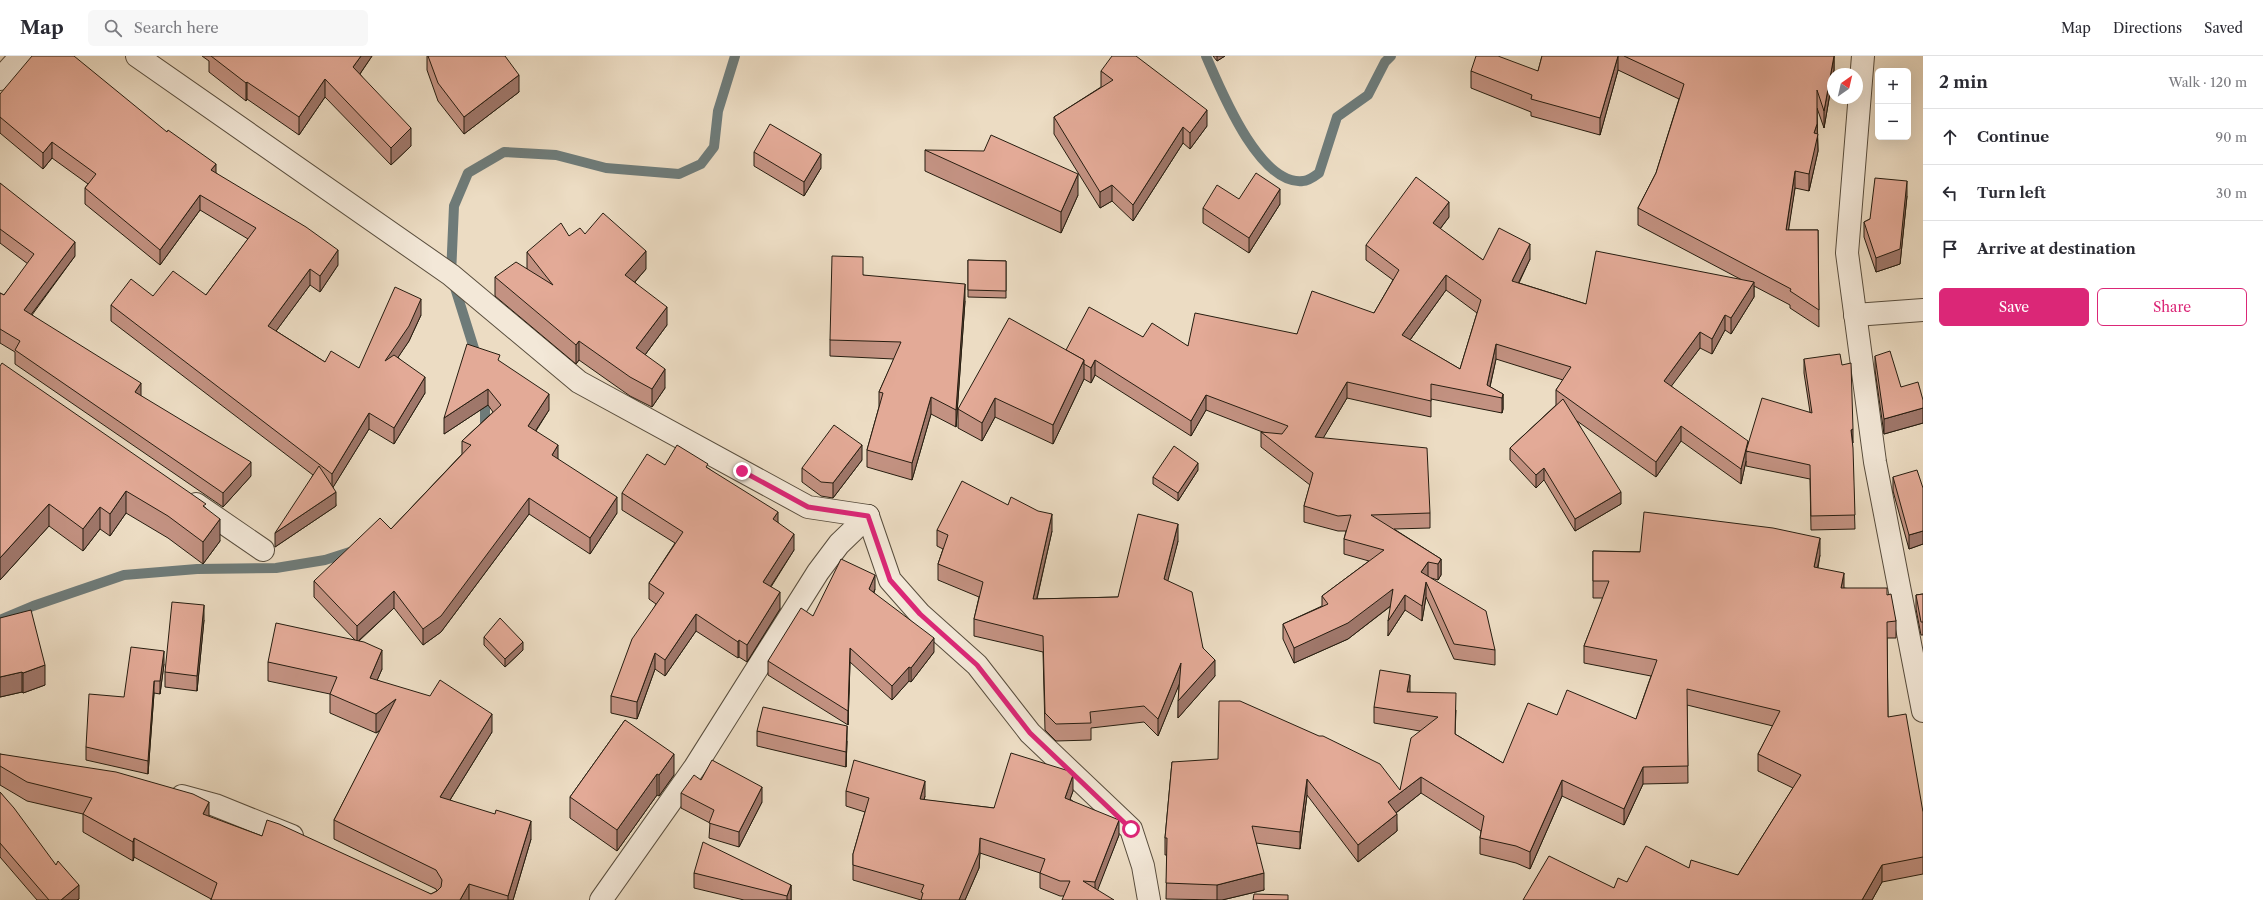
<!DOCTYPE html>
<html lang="en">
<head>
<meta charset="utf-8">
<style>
  body { margin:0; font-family:"Libre Caslon Text",serif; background:#f7f7f7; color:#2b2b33 }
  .controls { position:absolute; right:12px; top:12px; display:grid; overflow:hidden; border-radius:6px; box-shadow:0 4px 16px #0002 }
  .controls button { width:36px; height:36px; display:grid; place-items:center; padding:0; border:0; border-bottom:1px solid #e1e1e2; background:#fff; color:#2b2b33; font:20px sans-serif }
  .compass { position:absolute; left:1827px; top:12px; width:36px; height:36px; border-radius:50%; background:#fff; box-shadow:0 4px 16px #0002; rotate:34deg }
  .stop { position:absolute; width:12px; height:12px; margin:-9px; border:3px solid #db2777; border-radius:50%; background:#fff }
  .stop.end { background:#db2777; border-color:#fff; box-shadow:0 1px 4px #0008 }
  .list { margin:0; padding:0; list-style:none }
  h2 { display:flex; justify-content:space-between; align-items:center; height:52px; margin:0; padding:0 16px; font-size:17px }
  h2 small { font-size:13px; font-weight:400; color:#7c7c81 }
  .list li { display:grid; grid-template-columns:26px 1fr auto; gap:12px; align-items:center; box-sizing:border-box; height:56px; padding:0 16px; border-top:1px solid #e1e1e2 }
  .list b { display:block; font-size:15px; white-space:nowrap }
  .list em { font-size:13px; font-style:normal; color:#7c7c81 }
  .actions { display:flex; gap:8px; padding:12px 16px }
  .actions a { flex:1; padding:9px 0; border:1px solid #db2777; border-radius:6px; text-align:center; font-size:14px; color:#db2777 }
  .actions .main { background:#db2777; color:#fff }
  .icon { flex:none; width:22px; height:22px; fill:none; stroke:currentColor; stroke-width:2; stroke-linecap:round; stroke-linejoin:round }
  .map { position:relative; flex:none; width:1923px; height:844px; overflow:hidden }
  header { display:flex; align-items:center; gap:24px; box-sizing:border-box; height:56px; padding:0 20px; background:#fff; border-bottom:1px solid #e1e1e2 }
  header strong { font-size:19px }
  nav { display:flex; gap:22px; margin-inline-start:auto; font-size:14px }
  .search { width:280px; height:36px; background:#f7f7f7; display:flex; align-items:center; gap:10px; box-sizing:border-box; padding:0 14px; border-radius:6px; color:#7c7c81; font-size:15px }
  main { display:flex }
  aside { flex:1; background:#fff }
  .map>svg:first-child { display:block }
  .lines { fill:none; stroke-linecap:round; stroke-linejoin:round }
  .stream { stroke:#6e7b79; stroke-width:10 }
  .minor-casing { stroke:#584d3d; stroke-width:24 }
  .minor { stroke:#f3e8d8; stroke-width:22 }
  .wall { fill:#c39282; stroke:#261d10; fill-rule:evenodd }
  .shaded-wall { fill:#9f776a; stroke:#261d10 }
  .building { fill:#e3aa97; stroke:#261d10; fill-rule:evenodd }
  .route { stroke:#db2777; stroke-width:5 }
</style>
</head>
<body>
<header>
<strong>Map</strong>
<div class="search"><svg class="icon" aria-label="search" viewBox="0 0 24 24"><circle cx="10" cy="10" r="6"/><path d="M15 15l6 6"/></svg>Search here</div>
<nav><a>Map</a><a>Directions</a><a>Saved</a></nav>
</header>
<main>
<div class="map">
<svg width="1923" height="844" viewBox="0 0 1923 844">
  <rect width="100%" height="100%" fill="#ecdcc3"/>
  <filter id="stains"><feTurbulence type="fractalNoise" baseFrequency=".005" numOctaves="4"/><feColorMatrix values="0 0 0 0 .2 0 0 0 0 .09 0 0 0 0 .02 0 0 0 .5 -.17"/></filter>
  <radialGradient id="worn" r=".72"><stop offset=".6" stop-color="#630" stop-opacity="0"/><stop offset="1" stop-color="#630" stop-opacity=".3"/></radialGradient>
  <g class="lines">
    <!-- stream -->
    <g class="stream">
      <path d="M1206 0C1220 32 1259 130 1303 125 1308 125 1315 120 1319 117L1337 61 1368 39 1385 6 1391 0"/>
      <path d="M477 302 451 219 454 150 468 117 504 96 556 99 606 112 679 118 701 108 714 91 718 55 735 0"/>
      <path d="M485 337V375"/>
      <path d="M0 564 33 550 124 519 197 513 276 512 325 504 353 495"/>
    </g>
    <defs>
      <g id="minor">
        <path d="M137 0 451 219 579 326 808 451 868 460"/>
        <path d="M1863 0 1847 197 1875 406 1923 655"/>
        <path d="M0 23 21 0"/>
        <path d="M1855 259 1923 254"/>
        <path d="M196 448 263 494"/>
        <path d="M868 460 890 524 920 558 977 609 1030 677 1131 773 1143 810 1149 844"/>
        <path d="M182 740 215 749 292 780"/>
        <path d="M601 844 695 711 818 516 839 488 868 460"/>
      </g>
    </defs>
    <!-- minor casing -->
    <use href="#minor" class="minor-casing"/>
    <!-- minor -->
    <use href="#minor" class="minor"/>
  </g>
  <!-- wall -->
  <g class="wall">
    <path d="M202 0H372L360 18 411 90 391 109 325 41 299 79 247 43 246 45 209 16V5Z"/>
    <path d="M427 0H505L519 36 464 78 438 45 427 14Z"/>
    <path d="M1213 0H1225L1217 5Z"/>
    <path d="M1542 0H1834V14L1824 72 1817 52 1818 95 1809 135 1795 132 1788 174H1818L1819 271 1790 252V249L1754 230V241L1731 278 1725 274 1712 298 1700 292 1671 330 1748 391 1810 356 1804 317V303L1852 387 1855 473 1811 474 1810 423 1746 410V405L1741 428 1681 385 1656 421 1577 365 1621 448 1575 475 1544 424 1536 432 1510 404V392L1556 349V334L1563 324 1496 303 1490 331 1503 338V353L1502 357 1431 343V361L1347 342 1323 382 1430 457V472L1394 473 1441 503V519L1438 524 1431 522 1495 594V609L1454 603 1426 541 1422 565 1405 554 1388 580 1391 550 1348 583 1294 607 1283 583V568L1322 550V540L1369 505 1344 498V483L1346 475H1338L1304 466V450L1310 429 1261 391V376L1265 377 1206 354 1191 380 1095 319 1091 327 1084 323 1053 388 995 361 982 385 958 372V353L1066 294 1143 281 1188 290 1297 278 1374 257 1393 224 1366 204V189L1449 161 1440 173 1483 204 1530 203 1519 227 1586 248 1742 224 1638 169V152L1656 117 1679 43 1618 14 1600 79 1531 60V56L1471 32V15H1538ZM1446 234 1477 257 1460 313 1410 284Z"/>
    <path d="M1101 15 1207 70 1190 93 1183 87 1133 165 1112 145 1100 152 1054 78V61L1101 31Z"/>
    <path d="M0 38 216 117 338 209 320 236 310 229 276 275 325 306 359 312 421 259 409 285 398 301 425 337 394 388 369 373 333 431 336 450 275 491 313 419 111 265V249L153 240 206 239 248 183 200 154 160 209 85 148V132L88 128 52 102 43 113 0 77Z"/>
    <path d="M925 94 1078 139 1061 177 925 115Z"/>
    <path d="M754 96 821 112 804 140 754 110Z"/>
    <path d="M0 127 75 200 32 259 141 340 251 420 223 451 15 308V296L0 287V237L4 239 28 208 0 187Z"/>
    <path d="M1907 140 1900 208 1876 216 1864 181V166L1870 163Z"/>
    <path d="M1239 143 1280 148 1249 197 1203 167V152Z"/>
    <path d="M585 178 646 213 635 226 667 269 645 299 665 332 652 351 630 340 579 304 576 308 495 240V221L527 213V196L569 180Z"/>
    <path d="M968 204 1006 205V242L968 241Z"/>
    <path d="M863 219 965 245 956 371 931 358 912 424 867 411V394L879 351V336L894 303 830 300V284Z"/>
    <path d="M1875 300 1901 331 1923 344V367L1884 378 1875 314Z"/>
    <path d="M500 306 549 354 536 375 558 404 617 457 590 498 529 458 441 576 423 589 394 552 359 585 382 613 377 624 492 676 450 744 531 783 513 844H211V843L134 801 133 805 83 776V758L27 745 0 729V698L209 761 262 780 431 838 437 835 436 833 334 783V764L381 674 376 677 330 657V638L268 625V606L355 584 314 541V525L391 473 462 398V385L493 356 488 349 444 378Z"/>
    <path d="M0 310 206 452 220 485 203 508 168 482 126 457 110 480 100 473 83 495 49 470 0 524Z"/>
    <path d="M862 404 833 442 821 440 802 426V412Z"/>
    <path d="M665 409 708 412 778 466 794 494 771 531 780 553 747 606 739 601 738 602 696 575 665 620 655 613 637 663 611 657V640L656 548 649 543V527L675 487 622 454V437Z"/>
    <path d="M1198 414 1178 445 1153 428V421Z"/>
    <path d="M1893 421 1923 432V488L1909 493 1893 435Z"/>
    <path d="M937 474 1052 475 1037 543 1118 541 1178 485 1167 525 1203 592 1215 620 1178 662 1179 628 1158 680 1144 666 1091 672V684L1056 685 1045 674 1043 596 974 580V563L979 541 938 524V508L943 493 937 490Z"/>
    <path d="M1593 495 1820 499 1818 512 1844 532 1887 539 1896 565V582H1887L1888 661 1923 756V818L1882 826 1872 844H1523L1614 832 1627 826 1689 812 1738 819 1793 732 1758 715V698L1773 670 1687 649 1688 727 1643 728 1624 769 1562 740 1530 813 1516 807 1480 798V782L1481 775 1421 737 1396 757 1397 775 1358 806 1307 739 1300 793 1256 787 1264 834 1222 844 1166 843 1167 799H1165V782L1172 706 1400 734 1420 675 1374 667V651L1410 636 1456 654 1455 678 1503 707 1557 659 1636 663 1651 620 1584 607V590L1603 542H1593Z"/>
    <path d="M875 533 874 537 934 596 911 626 909 625 892 644 850 606 848 669 768 619V605L813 560Z"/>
    <path d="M1923 538V579H1921L1916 553V539Z"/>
    <path d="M0 562 45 629 23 637 22 636 0 641Z"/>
    <path d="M204 564 197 635 165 631V616Z"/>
    <path d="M484 581 523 594 505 611 484 589Z"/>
    <path d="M164 608 160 638 154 637 148 718 86 704V691L124 641Z"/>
    <path d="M625 664 674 719 659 740 657 739 617 795 570 762V741Z"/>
    <path d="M757 675 847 685 846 711 757 690Z"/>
    <path d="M701 724 762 746 739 791 709 782 710 767 681 752V737Z"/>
    <path d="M846 735 925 740 924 744 994 752 1073 735 1070 743 1119 779 1097 834 1063 840H1060L1040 832V817L980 797 979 812 965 844H921L853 824V798L865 756 846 750Z"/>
    <path d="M0 736 79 843 77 844H37L0 801Z"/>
    <path d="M694 817 791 829V844H744L694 832Z"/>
  </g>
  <!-- shaded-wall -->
  <g class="shaded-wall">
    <path d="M361 0H372L353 28V11Z"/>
    <path d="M1217 0H1225L1217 5Z"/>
    <path d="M1618 0V14L1600 79V62Z"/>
    <path d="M1834 0V14L1824 72V55Z"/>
    <path d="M519 19V36L464 78V61Z"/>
    <path d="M325 23V41L299 79V61Z"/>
    <path d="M247 26V43L246 45V27Z"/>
    <path d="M1207 54V70L1190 93V77Z"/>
    <path d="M1817 68 1818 95 1809 135V118L1814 77Z"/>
    <path d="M1183 71V87L1133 165V149Z"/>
    <path d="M411 72V90L391 109V92Z"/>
    <path d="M52 86V102L43 113V97Z"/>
    <path d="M821 98V112L804 140V126Z"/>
    <path d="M216 108V124L211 114Z"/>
    <path d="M1795 115V132L1786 191V174Z"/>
    <path d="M1078 118V139L1061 177V156Z"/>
    <path d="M1907 125V140L1900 208 1876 216V202Z"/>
    <path d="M1112 129V145L1100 152V136Z"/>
    <path d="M1280 133V148L1249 197V182Z"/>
    <path d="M200 139V154L160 209V194Z"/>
    <path d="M1449 146V161L1433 182V167Z"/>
    <path d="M75 186V200L24 268V254Z"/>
    <path d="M1530 188V203L1512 240V225Z"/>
    <path d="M338 194V209L320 236V220Z"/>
    <path d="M646 195V213L625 237V219Z"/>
    <path d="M310 213V229L268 286V270Z"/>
    <path d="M1446 219V234L1402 295V279Z"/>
    <path d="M1754 226V241L1731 278V262Z"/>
    <path d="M965 228V245L956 371V354Z"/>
    <path d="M421 243V259L409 285 385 321V305Z"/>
    <path d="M667 251V269L636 311V292Z"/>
    <path d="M1725 259V274L1712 298V283Z"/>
    <path d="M1700 276V292L1664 340V325Z"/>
    <path d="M579 285V304L576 308V289Z"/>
    <path d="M1496 288V303L1488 339 1487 329Z"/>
    <path d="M1084 304V323L1053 388V369Z"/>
    <path d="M1095 304V319L1091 327V312Z"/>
    <path d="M665 313V332L652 351V333Z"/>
    <path d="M425 321V337L394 388V372Z"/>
    <path d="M1347 326V342L1315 396V381Z"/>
    <path d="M141 327V342L135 336Z"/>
    <path d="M488 333V349L444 378V362Z"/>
    <path d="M549 338V354L528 386V370Z"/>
    <path d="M1503 338V353L1502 357V342Z"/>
    <path d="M1206 339V354L1191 380V365Z"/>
    <path d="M931 341V358L912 424V407Z"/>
    <path d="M995 342V361L982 385V367Z"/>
    <path d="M1923 352V367L1884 378V363Z"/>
    <path d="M369 357V373L332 433V418Z"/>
    <path d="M1681 370V385L1656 421V406Z"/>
    <path d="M1853 373V387L1851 374Z"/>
    <path d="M1748 385V396L1746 395V405L1741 428V413Z"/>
    <path d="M558 389V406L552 399Z"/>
    <path d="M862 389V404L833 442V427Z"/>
    <path d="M251 406V420L223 451V437Z"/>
    <path d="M1198 407V414L1178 445V437Z"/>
    <path d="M1544 412V424L1536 432V419Z"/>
    <path d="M126 435V457L110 480V458Z"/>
    <path d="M336 436V450L275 491V477Z"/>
    <path d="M1621 436V448L1575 475V463Z"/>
    <path d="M617 441V457L590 498V482Z"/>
    <path d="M529 442V458L441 576 423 589V573Z"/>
    <path d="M49 448V470L0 524V502Z"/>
    <path d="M100 451V473L83 495V473Z"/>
    <path d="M778 456V473L773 463Z"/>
    <path d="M1052 458V475L1033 559V543Z"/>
    <path d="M220 463V485L203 508V486Z"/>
    <path d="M1178 468V485L1164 540V523Z"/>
    <path d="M1923 475V488L1909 493V479Z"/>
    <path d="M794 478V494L763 542V526Z"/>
    <path d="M1820 482V499L1814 528V511Z"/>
    <path d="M1441 503V519L1438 524V508Z"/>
    <path d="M1428 506V521L1421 516Z"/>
    <path d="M1844 517V534L1841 532Z"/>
    <path d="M875 519V533L869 547V533Z"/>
    <path d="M1426 526V541L1422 565V550Z"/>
    <path d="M1393 533V548L1348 583 1294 607V592Z"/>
    <path d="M394 535V552L357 586V570Z"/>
    <path d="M780 536V553L747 606V589Z"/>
    <path d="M1405 539V554L1388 580V565Z"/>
    <path d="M204 549V564L197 635V620Z"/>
    <path d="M696 558V575L665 620V604Z"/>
    <path d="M934 582V596L911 626V612Z"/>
    <path d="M739 584V601L738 602V586Z"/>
    <path d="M523 586V594L505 611V603Z"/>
    <path d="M850 592V606L848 669V655Z"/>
    <path d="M382 594V613L370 641V622Z"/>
    <path d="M164 595V608L160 638V625Z"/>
    <path d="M655 597V613L637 663V646Z"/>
    <path d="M1215 604V620L1178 662V645Z"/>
    <path d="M1181 607V624L1158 680V663Z"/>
    <path d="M45 609V629L23 637V617Z"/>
    <path d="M909 611V625L892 644V630Z"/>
    <path d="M22 616V636L0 641V621Z"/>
    <path d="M1410 619V636H1407Z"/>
    <path d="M154 625V637L148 718V705Z"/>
    <path d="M396 643V662L376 677V658Z"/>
    <path d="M492 658V676L440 760V741Z"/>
    <path d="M847 670V685L846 711V696Z"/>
    <path d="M674 698V719L659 740V719Z"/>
    <path d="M1643 711V728L1624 769V753Z"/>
    <path d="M657 718V739L617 795V774Z"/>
    <path d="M1073 719V735L1065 757V742Z"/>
    <path d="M1421 721V737L1388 763V746Z"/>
    <path d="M1307 723V739L1300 793V776Z"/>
    <path d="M1562 724V740L1530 813V796Z"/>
    <path d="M925 725V740L920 758V743Z"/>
    <path d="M762 731V746L739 791V776Z"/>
    <path d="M209 746V765L203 758Z"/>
    <path d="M1397 758V775L1358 806V789Z"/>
    <path d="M1119 764V779L1095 841V826Z"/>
    <path d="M531 765V783L513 844H508V840Z"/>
    <path d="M134 782V801L133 805V786Z"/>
    <path d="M980 782V797L979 812 965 844H959Z"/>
    <path d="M1882 809V826L1872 844H1862Z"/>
    <path d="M1264 817V834L1222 844H1217V829Z"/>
    <path d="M469 828V844H460Z"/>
    <path d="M79 829V843L77 844H61Z"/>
    <path d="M791 829V844H787V840Z"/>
  </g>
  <!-- building -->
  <g class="building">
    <path d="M32 0H74L167 76 168 74 216 108 211 114 306 171 338 194 320 220 310 213 268 270 325 306 331 295 359 312 395 231 421 243 409 270 385 305 394 299 425 321 394 372 369 357 332 418 111 249 131 223 153 240 173 215 206 239 256 172 200 139 160 194 85 132 96 118 52 86 43 97 0 61V38Z"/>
    <path d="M211 0H361L353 11 411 72 391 92 325 23 299 61 247 26 246 27Z"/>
    <path d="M428 0H505L519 19 464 61 438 27Z"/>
    <path d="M1112 0H1136L1207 54 1190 77 1183 71 1133 149 1112 129 1100 136 1054 61 1113 24 1101 15Z"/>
    <path d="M1476 0H1498L1538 15 1542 0H1618L1600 62 1531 43 1532 39 1471 15Z"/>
    <path d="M1624 0H1834L1824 55 1817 34V68L1814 77 1818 78 1809 118 1795 115 1786 174H1818L1819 254 1790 235 1791 233 1638 152 1656 117 1684 28Z"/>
    <path d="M770 68 821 98 804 126 754 96Z"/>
    <path d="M991 79 1078 118 1061 156 925 94 984 95Z"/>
    <path d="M1256 117 1280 133 1249 182 1203 152 1217 129 1239 143Z"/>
    <path d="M1416 121 1449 146 1433 167 1483 204 1499 172 1530 188 1512 225 1586 248 1596 195 1754 226 1731 262 1725 259 1712 283 1700 276 1664 325 1748 385 1741 413 1681 370 1656 406 1556 334 1571 311 1496 288 1487 329 1503 338 1502 342 1431 328V345L1347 326 1315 381 1427 392 1430 457 1371 459 1441 503 1438 508 1428 506 1421 516 1486 555 1495 594 1454 588 1426 526 1422 550 1405 539 1388 565 1393 533 1348 567 1294 592 1283 568 1328 548 1322 540 1384 494 1344 483 1351 459 1338 460 1304 450 1313 417 1261 376 1282 378 1288 370 1206 339 1191 365 1095 304 1091 312 1084 308V304L1066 294 1089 251 1143 281 1152 267 1188 290 1195 257 1297 278 1312 235 1374 257 1399 214 1366 189ZM1446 219 1481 244 1460 313 1402 279Z"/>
    <path d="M1875 122 1907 125 1900 193 1876 202 1864 166 1870 163Z"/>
    <path d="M0 127 75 186 24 254 141 327 135 336 251 406 223 437 15 294 20 285 0 273V237L4 239 34 198 0 173Z"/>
    <path d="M603 157 646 195 625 219 667 251 636 292 665 313 652 333 630 321 579 285 576 289 495 221 516 206 553 229 527 196 561 167 569 180 580 172 585 178Z"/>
    <path d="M832 200 863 201V219L965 228 956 354 931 341 912 407 867 394 883 337 879 336 901 286 830 284Z"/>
    <path d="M968 204 1006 205V235L968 234Z"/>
    <path d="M1009 262 1084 304 1053 369 995 342 982 367 958 353Z"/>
    <path d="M467 288 500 299 498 304 549 338 528 370 558 389 552 399 617 441 590 482 529 442 441 560 423 573 394 535 357 570 314 525 380 462 391 473 471 389 462 385 501 349 488 333 444 362Z"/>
    <path d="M1890 295 1901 331 1918 326 1923 344V352L1884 363 1875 300Z"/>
    <path d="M1840 298 1842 309 1851 307 1853 373 1851 374 1853 392 1855 459 1811 460 1810 409 1746 395 1762 342 1812 357 1804 303Z"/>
    <path d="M2 307 206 448 203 450 220 463 203 486 168 460 126 435 110 458 100 451 83 473 49 448 0 502V310Z"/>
    <path d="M1563 343 1621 436 1575 463 1544 412 1536 419 1510 392Z"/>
    <path d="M834 369 862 389 833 427 821 426 802 412Z"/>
    <path d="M677 389 708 408 706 411 778 456 773 463 794 478 763 526 780 536 747 589 739 584 738 586 696 558 665 604 655 597 637 646 611 640 632 583 664 537 649 527 683 476 622 437 647 398 665 409Z"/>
    <path d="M1174 390 1198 407 1178 437 1153 421Z"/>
    <path d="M319 410 336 436 275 477Z"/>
    <path d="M1917 414 1923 432V475L1909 479 1893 421Z"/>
    <path d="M962 425 1008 449 1011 441 1038 455 1052 458 1033 543 1118 541 1138 458 1178 468 1164 523 1192 536 1203 592 1215 604 1178 645 1181 607 1158 663 1144 650 1090 656 1091 667 1056 668 1045 657 1043 580 974 563 983 526 938 508 948 479 937 474Z"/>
    <path d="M1644 456 1773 472 1820 482 1814 511 1844 517 1841 532H1887V539L1891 538 1896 565 1887 566 1888 661 1906 658 1923 756V801L1882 809 1862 844H1523L1549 800 1614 832 1618 822 1627 826 1646 790 1689 812 1691 804 1738 819 1801 719 1758 698 1780 655 1687 633 1688 710 1643 711 1624 753 1562 724 1530 796 1516 790 1480 782 1484 760 1421 721 1388 746 1397 758 1358 789 1307 723 1300 776 1252 770 1264 817 1217 829 1166 827 1167 782H1165L1172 706 1218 703 1219 645H1240L1319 680H1323L1380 708 1400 734 1411 682 1438 661 1374 651 1380 614 1410 619 1407 636 1456 637 1455 678 1503 707 1528 647 1557 659 1567 634 1636 663 1657 604 1584 590 1609 525H1593V495L1640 496Z"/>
    <path d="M841 503 875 519 869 533 934 582 911 612 909 611 892 630 850 592 848 655 768 605 801 552 813 560Z"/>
    <path d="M1923 538V566H1921L1916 539Z"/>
    <path d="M172 546 204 549 197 620 165 616Z"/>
    <path d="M31 554 45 609 23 617 22 616 0 621V562Z"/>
    <path d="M500 562 523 586 505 603 484 581Z"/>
    <path d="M276 567 364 586 382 594 370 622 430 640 440 624 492 658 440 741 495 758 496 754 531 765 508 840 469 828 460 844H211L217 827 134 782 133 786 83 758 92 742 27 726 0 710V698L116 716 193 738 209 746 203 758 262 780 267 764 279 768 431 838 437 835 441 831 442 824 436 814 334 764 396 643 376 658 330 638 337 621 268 606Z"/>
    <path d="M131 591 164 595 160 625H154L148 705 86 691 89 638 124 641Z"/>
    <path d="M763 651 847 670 846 696 757 675Z"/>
    <path d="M625 664 674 698 659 719 657 718 617 774 570 741Z"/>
    <path d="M1011 697 1069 715 1073 719 1065 742 1119 764 1095 826 1083 825 1114 844H1062L1070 825H1060L1040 817 1045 803 980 782 979 797 959 844H921L923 837 921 836 924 829 853 809V798L869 742 846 735 854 704 925 725 920 743 994 752Z"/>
    <path d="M712 704 762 731 739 776 709 767 714 754 681 737 694 719 701 724Z"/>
    <path d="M0 736 14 752 56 809 58 805 79 829 61 844H49L0 787Z"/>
    <path d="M703 786 791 829 787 840 694 817Z"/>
    <path d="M1254 838 1288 839V844H1253Z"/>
  </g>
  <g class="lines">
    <!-- route -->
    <path class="route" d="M742 415 808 451 868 460 890 524 920 558 977 609 1030 677 1131 773"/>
  </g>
  <rect width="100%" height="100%" filter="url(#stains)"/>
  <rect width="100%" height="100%" fill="url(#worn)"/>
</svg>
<div class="controls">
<button>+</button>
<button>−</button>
</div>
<svg class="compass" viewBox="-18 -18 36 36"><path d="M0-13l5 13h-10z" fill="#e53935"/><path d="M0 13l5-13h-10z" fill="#7c7c81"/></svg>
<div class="stop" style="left:1131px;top:773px"></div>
<div class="stop end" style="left:742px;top:415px"></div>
</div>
<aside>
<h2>2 min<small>Walk · 120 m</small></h2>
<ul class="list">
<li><svg class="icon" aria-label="ahead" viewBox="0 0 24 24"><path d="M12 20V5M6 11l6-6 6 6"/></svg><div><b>Continue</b></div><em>90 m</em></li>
<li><svg class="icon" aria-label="left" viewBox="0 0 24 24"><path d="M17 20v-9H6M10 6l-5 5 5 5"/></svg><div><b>Turn left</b></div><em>30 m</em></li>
<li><svg class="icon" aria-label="arrive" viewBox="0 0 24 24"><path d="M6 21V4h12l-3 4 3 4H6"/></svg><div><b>Arrive at destination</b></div></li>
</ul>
<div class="actions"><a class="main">Save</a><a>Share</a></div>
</aside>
</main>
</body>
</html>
